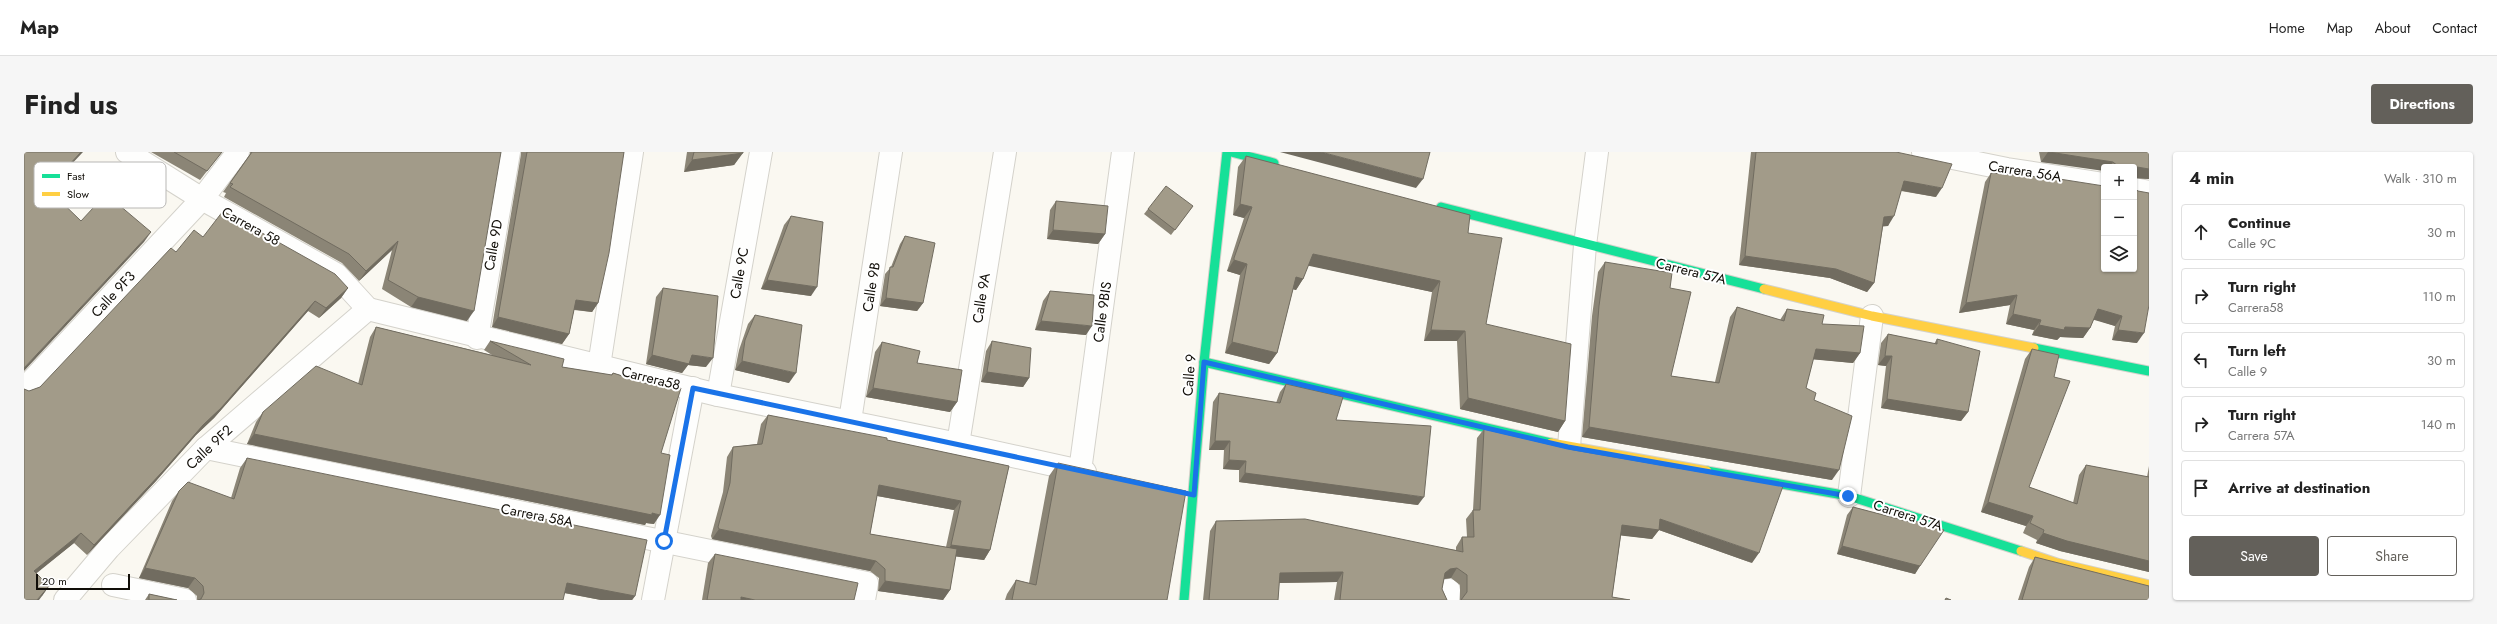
<!DOCTYPE html>
<html lang="en">
<head>
<meta charset="utf-8">
<style>
  body { margin:0; font-family:Jost,sans-serif; background:#f6f6f6; color:#222 }
  .controls { position:absolute; right:12px; top:12px; display:grid; overflow:hidden; border-radius:4px; box-shadow:0 1px 3px #0004 }
  .controls button { width:36px; height:36px; display:grid; place-items:center; padding:0; border:0; border-bottom:1px solid #e0e0e0; background:#fff; color:#222; font:20px sans-serif }
  .scale { position:absolute; left:12px; bottom:10px; width:94px; box-sizing:border-box; padding-left:4px; border:2px solid #110e08; border-top:0; font-size:11px; line-height:14px; white-space:nowrap; color:#110e08; -webkit-text-stroke:3px #fff; paint-order:stroke }
  .stop { position:absolute; width:12px; height:12px; margin:-9px; border:3px solid #1a73e8; border-radius:50%; background:#fff }
  .stop.end { background:#1a73e8; border-color:#fff; box-shadow:0 1px 4px #0008 }
  .list { margin:0; padding:0; list-style:none }
  h2 { display:flex; justify-content:space-between; align-items:center; height:52px; margin:0; padding:0 16px; font-size:17px }
  h2 small { font-size:13px; font-weight:400; color:#767676 }
  .list li { display:grid; grid-template-columns:26px 1fr auto; gap:12px; align-items:center; box-sizing:border-box; height:56px; margin:0 8px 8px; padding:0 8px; border:1px solid #e0e0e0; border-radius:4px }
  .list b { display:block; font-size:15px; white-space:nowrap }
  .list p { margin:0; font-size:13px; white-space:nowrap; color:#767676 }
  .list em { font-size:13px; font-style:normal; color:#767676 }
  .actions { display:flex; gap:8px; padding:12px 16px }
  .actions a { flex:1; padding:9px 0; border:1px solid #63605a; border-radius:4px; text-align:center; font-size:14px; color:#63605a }
  .actions .main { background:#63605a; color:#fff }
  .icon { flex:none; width:22px; height:22px; fill:none; stroke:currentColor; stroke-width:2; stroke-linecap:round; stroke-linejoin:round }
  .map { position:relative; flex:none; width:2125px; height:448px; overflow:hidden; border-radius:4px }
  header { display:flex; align-items:center; gap:24px; box-sizing:border-box; height:56px; padding:0 20px; background:#fff; border-bottom:1px solid #e0e0e0 }
  header strong { font-size:19px }
  nav { display:flex; gap:22px; margin-inline-start:auto; font-size:14px }
  .intro { display:flex; align-items:center; justify-content:space-between; box-sizing:border-box; height:96px; padding:0 24px }
  h1 { margin:0; font-size:28px }
  .button { padding:10px 18px; border-radius:4px; background:#63605a; color:#fff; font-size:14px; font-weight:700 }
  main { display:flex; gap:24px; padding:0 24px }
  aside { flex:1; background:#fff; border-radius:4px; box-shadow:0 1px 3px #0004 }
  .map>svg:first-child { display:block }
  .lines { fill:none; stroke-linecap:round; stroke-linejoin:round }
  .street-casing { stroke:#d4d2cb; stroke-width:24 }
  .fast-casing { stroke:#d4d2cb; stroke-width:11 }
  .slow-casing { stroke:#d4d2cb; stroke-width:11 }
  .street { stroke:#fefefd; stroke-width:22 }
  .fast { stroke:#16e098; stroke-width:9 }
  .slow { stroke:#ffcf43; stroke-width:9 }
  .wall { fill:#8b8576; fill-rule:evenodd }
  .shaded-wall { fill:#716c60 }
  .building { fill:#a29b89; stroke:#716c60 }
  .route { stroke:#1a73e8; stroke-width:5 }
  .labels { text-anchor:middle; dominant-baseline:central; stroke-width:4; stroke-linejoin:round; paint-order:stroke }
  .street-label { font-size:14px; fill:#110e08; stroke:#fff }
  .key { fill:#fff; stroke:#b8b7b5; stroke-width:1 }
  .key-label { font-size:11px; fill:#110e08 }
</style>
</head>
<body>
<header>
<strong>Map</strong>
<nav><a>Home</a><a>Map</a><a>About</a><a>Contact</a></nav>
</header>
<div class="intro"><h1>Find us</h1><a class="button">Directions</a></div>
<main>
<div class="map">
<svg width="2125" height="448" viewBox="0 0 2125 448">
  <rect width="100%" height="100%" fill="#faf8f1"/>
  <g class="lines">
    <defs>
      <g id="street">
        <path d="M103 0 178 47 312 122 344 157"/>
        <path d="M1899 0 1983 17 2080 32"/>
        <path d="M2110 37 2125 40"/>
        <path d="M344 157 694 243 934 292 1061 320"/>
        <path d="M453 186 485 0"/>
        <path d="M575 214 608 0"/>
        <path d="M0 237 178 47 214 0"/>
        <path d="M694 243 737 0"/>
        <path d="M826 269 867 0"/>
        <path d="M934 292 981 0"/>
        <path d="M1545 295 1561 93 1573 0"/>
        <path d="M182 296 843 431 840 448"/>
        <path d="M1056 319 1099 0"/>
        <path d="M1825 344 1848 164"/>
        <path d="M89 433 161 448"/>
        <path d="M41 448 85 396 182 296 344 157"/>
        <path d="M629 448 669 236"/>
        <path d="M1424 448 1425 438"/>
      </g>
      <g id="fast">
        <path d="M1207 0 1250 11"/>
        <path d="M1417 55 1740 137"/>
        <path d="M2010 196 2125 219"/>
        <path d="M1180 210 1527 291"/>
        <path d="M1683 319 1825 344 1997 399"/>
        <path d="M1160 448 1180 210 1203 0"/>
      </g>
      <g id="slow">
        <path d="M1740 137 1848 164 2010 196"/>
        <path d="M1527 291 1683 319"/>
        <path d="M1997 399 2033 411 2125 433"/>
      </g>
    </defs>
    <!-- street casing -->
    <use href="#street" class="street-casing"/>
    <!-- fast casing -->
    <use href="#fast" class="fast-casing"/>
    <!-- slow casing -->
    <use href="#slow" class="slow-casing"/>
    <!-- street -->
    <use href="#street" class="street"/>
    <!-- fast -->
    <use href="#fast" class="fast"/>
    <!-- slow -->
    <use href="#slow" class="slow"/>
  </g>
  <!-- wall -->
  <g class="wall">
    <path d="M127 0H198L176 28Z"/>
    <path d="M226 0H477L443 169 387 155 358 137 368 98 335 129 318 111 200 45 202 41 199 40 226 2Z"/>
    <path d="M497 0H600L574 151 568 160 550 158 545 182 538 192 468 175 497 2Z"/>
    <path d="M663 0H719L710 13 660 20Z"/>
    <path d="M1727 0H1872L1912 45 1877 39 1864 74H1859L1850 131 1843 140 1806 126 1715 113Z"/>
    <path d="M2015 0H2125V27L2110 26V15H2080L2017 10Z"/>
    <path d="M1222 4 1444 81 1462 172 1541 269 1534 280 1436 257 1433 189H1400L1408 140 1284 113 1279 127 1272 138 1269 137 1253 201 1245 212 1201 201 1216 123 1203 119 1220 66 1209 63 1214 15Z"/>
    <path d="M1967 21 2029 26 2113 191 2088 188 2091 174 2070 167 2066 176 2059 186 2036 185 2033 188 2008 183 2010 178 1982 172 1986 153 1935 161 1961 30Z"/>
    <path d="M1032 49 1081 82 1074 92 1023 87 1026 58Z"/>
    <path d="M1169 54 1147 83 1120 62 1124 57Z"/>
    <path d="M767 64 787 144 737 137 760 73Z"/>
    <path d="M881 84 899 151 893 159 856 154 861 122 867 115 876 92Z"/>
    <path d="M179 85 324 136 317 146 295 166 284 159 190 266 172 283 132 329 63 403 50 391 12 421 25 434 18 444 0 448 5 239 16 235 152 100Z"/>
    <path d="M1581 110 1646 136 1647 224 1691 230 1706 165 1713 155 1756 168 1763 157 1798 172 1836 201 1829 211 1789 207 1782 236 1790 248 1808 328 1558 285 1568 164 1574 120Z"/>
    <path d="M639 136 682 215 664 213 658 221 622 212 632 145Z"/>
    <path d="M1026 139 1062 183 1011 178 1019 149Z"/>
    <path d="M731 163 765 231 711 218 715 198 724 172Z"/>
    <path d="M352 175 468 203 460 198 466 189 538 215 587 223 589 221 622 231 625 228 637 301 630 372 622 371 621 373 223 292 232 270 239 260 334 232 346 185Z"/>
    <path d="M1864 182 1910 192 1913 187 1944 260 1937 269 1857 256 1862 214 1854 213 1857 191Z"/>
    <path d="M968 189 1005 226 999 235 957 230 962 199Z"/>
    <path d="M858 190 893 211 933 250 926 260 842 245 851 200Z"/>
    <path d="M2008 197 2005 335 2049 351 2055 323 2062 313 2123 325 2125 314V420L2036 399 2012 391 2013 388 1999 381 2002 374 1957 360 2001 207Z"/>
    <path d="M1262 232 1312 268 1394 353 1215 330V318L1199 317 1200 298H1185L1189 250 1195 241 1252 251 1256 240Z"/>
    <path d="M744 263 985 314 966 398 960 408 931 404 926 438 919 448 854 439 855 426 846 419 688 387 687 384 699 340 703 305 709 295 733 292 737 272ZM853 344 930 358 922 395 846 382Z"/>
    <path d="M1460 277 1728 411 1635 378 1628 387 1597 383 1588 445 1606 448H1436V433L1427 426 1420 427 1418 437 1423 448H1310L1313 430 1255 431 1254 448H1179L1186 379 1192 369 1432 398V395L1438 385H1443L1442 367 1449 358 1453 286Z"/>
    <path d="M223 306 611 444 608 448H577L540 441 173 448V444L164 436 115 426 148 349 155 339 207 346 216 316Z"/>
    <path d="M1034 311 1143 448H981L983 442 992 428 1005 431 1025 324Z"/>
    <path d="M1829 355 1889 371 1891 369 1896 414 1891 422 1813 402 1823 363Z"/>
    <path d="M691 402 830 448H678L684 411Z"/>
    <path d="M2011 405 2125 448H1994L2005 415Z"/>
    <path d="M125 442 153 448H121Z"/>
  </g>
  <!-- shaded-wall -->
  <g class="shaded-wall">
    <path d="M57 0H59L16 46 23 36Z"/>
    <path d="M1256 0H1297L1399 27 1392 36Z"/>
    <path d="M2024 0 2089 10 2085 15H2080V19L2017 10Z"/>
    <path d="M719 1 710 13 660 20 668 8Z"/>
    <path d="M2113 15 2125 17V27L2110 26V17Z"/>
    <path d="M1880 29 1918 36 1912 45 1874 38Z"/>
    <path d="M1216 52 1228 55 1220 66 1209 63Z"/>
    <path d="M1870 64 1864 74 1854 75 1860 65Z"/>
    <path d="M1029 78 1081 82 1074 92 1023 87Z"/>
    <path d="M127 80 120 90 0 219V216Z"/>
    <path d="M374 89 368 98 335 129 342 119Z"/>
    <path d="M1289 102 1416 129 1408 140 1281 113Z"/>
    <path d="M1721 104 1812 117 1850 131 1843 140 1806 126 1715 113Z"/>
    <path d="M1210 108 1223 112 1216 123 1203 119Z"/>
    <path d="M1272 125 1279 127 1272 138 1264 136Z"/>
    <path d="M743 128 793 135 787 144 737 137Z"/>
    <path d="M324 136 317 146 295 166 302 156Z"/>
    <path d="M1993 143 1986 153 1935 161 1942 151Z"/>
    <path d="M394 145 450 159 443 169 387 155Z"/>
    <path d="M862 146 899 151 893 159 856 154Z"/>
    <path d="M552 148 574 151 568 160 546 157Z"/>
    <path d="M291 149 284 159 190 266 172 283 132 329 63 403 70 393Z"/>
    <path d="M2074 157 2098 164 2091 174 2067 167Z"/>
    <path d="M1989 162 2017 168 2010 178 1982 172Z"/>
    <path d="M474 165 545 182 538 192 468 175Z"/>
    <path d="M1017 169 1068 174 1062 183 1011 178Z"/>
    <path d="M2015 173 2041 175 2066 176 2059 186 2036 185 2033 188 2008 183Z"/>
    <path d="M1407 178 1441 179 1433 189H1400Z"/>
    <path d="M2094 178 2120 181 2113 191 2088 188Z"/>
    <path d="M1208 190 1253 201 1245 212 1201 201Z"/>
    <path d="M1792 197 1836 201 1829 211 1785 207Z"/>
    <path d="M628 203H668L689 206 682 215 664 213 658 221 622 212Z"/>
    <path d="M1861 204H1868L1862 214 1854 213Z"/>
    <path d="M718 209 772 221 765 231 711 218Z"/>
    <path d="M963 220 1005 226 999 235 957 230Z"/>
    <path d="M849 236 933 250 926 260 842 245Z"/>
    <path d="M1444 246 1541 269 1534 280 1436 257Z"/>
    <path d="M1863 247 1944 260 1937 269 1857 256Z"/>
    <path d="M1565 275 1815 318 1808 328 1558 285Z"/>
    <path d="M230 282 628 361 636 363 630 372 622 371 621 373 223 292Z"/>
    <path d="M1191 289H1206L1200 298H1185Z"/>
    <path d="M1205 308 1222 309 1215 318 1199 317Z"/>
    <path d="M1221 321 1400 345 1394 353 1215 330Z"/>
    <path d="M855 333 937 349 930 358 848 343Z"/>
    <path d="M1964 350 2009 364 2002 374 1957 360Z"/>
    <path d="M1636 367 1735 401 1728 411 1635 378 1628 387 1592 383 1598 373Z"/>
    <path d="M695 377 852 409 846 419 688 387Z"/>
    <path d="M57 381 50 391 3 429 10 419Z"/>
    <path d="M2019 381 2125 409V420L2036 399 2012 391Z"/>
    <path d="M927 393 966 398 960 408 920 403Z"/>
    <path d="M1818 394 1896 414 1891 422 1813 402Z"/>
    <path d="M121 416 171 426 164 436 115 426Z"/>
    <path d="M1433 416 1427 426 1420 427 1421 421 1426 417Z"/>
    <path d="M1319 420 1313 430 1250 431 1256 421Z"/>
    <path d="M861 429 926 438 919 448 854 439Z"/>
    <path d="M543 431 611 444 608 448H577L536 440Z"/>
    <path d="M25 434 18 444 15 448H13Z"/>
    <path d="M717 445 731 448H715Z"/>
  </g>
  <!-- building -->
  <g class="building">
    <path d="M0 0H57L23 36 57 69 82 42 127 80 0 216Z"/>
    <path d="M150 0H198L183 19Z"/>
    <path d="M228 0H477L450 159 394 145 364 128 374 89 342 119 325 102 206 35 209 32 206 31Z"/>
    <path d="M503 0H600L585 101 574 151 552 148 545 182 474 165Z"/>
    <path d="M670 0H719V1L668 8Z"/>
    <path d="M1297 0H1406L1399 27Z"/>
    <path d="M1732 0H1872L1928 12 1918 36 1880 29 1870 64 1860 65 1850 131 1812 117 1721 104Z"/>
    <path d="M2025 0H2125V17L2113 15 2110 17V15H2095L2089 10Z"/>
    <path d="M1222 4 1446 63 1444 81 1478 86 1462 172 1547 192 1541 269 1444 246 1441 179 1407 178 1416 129 1289 102 1279 127 1272 125 1253 201 1208 190 1223 112 1210 108V106L1228 55 1216 52Z"/>
    <path d="M1967 21 2029 26 2080 34V117H2110V36L2114 39 2125 41V153L2120 181 2094 178 2098 164 2074 157 2066 176 2041 175 2040 178 2015 173 2017 168 1989 162 1993 143 1942 151Z"/>
    <path d="M1142 34 1169 54 1151 78 1124 57Z"/>
    <path d="M1032 49 1084 54 1081 82 1029 78Z"/>
    <path d="M199 59 311 122 324 136 302 156 291 149 197 256 179 273 139 319 70 393 57 381 10 419 25 434 13 448H0V237L5 239 16 235 147 96 152 100 170 78 179 85Z"/>
    <path d="M767 64 799 70 793 135 743 128Z"/>
    <path d="M881 84 911 91 899 151 862 146 866 115H869Z"/>
    <path d="M1581 110 1648 121 1646 136 1667 140 1647 224 1695 231 1713 155 1760 169 1763 157 1800 163 1798 172 1840 174 1836 201 1792 197 1782 236 1792 241 1790 248 1828 264 1815 318 1565 275 1575 154Z"/>
    <path d="M639 136 694 144 689 206 668 203 665 212 628 203Z"/>
    <path d="M1026 139 1070 143 1068 174 1017 169Z"/>
    <path d="M731 163 778 173 772 221 718 209 721 188Z"/>
    <path d="M352 175 507 213 466 189 540 207 538 215 588 223 589 221 624 232 625 228 657 236 637 301 646 303 636 363 628 361V363L230 282 239 260 292 214 338 233Z"/>
    <path d="M1864 182 1913 192V187L1956 199 1944 260 1863 247 1868 204H1861Z"/>
    <path d="M968 189 1007 196 1005 226 963 220Z"/>
    <path d="M858 190 896 199 893 211 938 218 933 250 849 236Z"/>
    <path d="M2008 197 2035 203 2030 225 2046 229 2005 335 2053 352 2062 313 2125 325V409L2043 389 2019 381 2020 378 2006 371 2009 364 1964 350Z"/>
    <path d="M1262 232 1319 245 1312 268 1407 274 1400 345 1221 321 1222 309 1205 308 1206 289H1191L1195 241 1256 251Z"/>
    <path d="M744 263 863 286V288L985 314 966 398 927 393 937 349 855 333 846 382 933 397 926 438 861 429V417L852 409 695 377 694 375 706 331 709 295 738 292Z"/>
    <path d="M1460 277 1550 298 1759 334 1735 401 1636 367 1635 378 1598 373 1588 445 1606 448H1437L1443 440V423L1433 416 1426 417 1421 421 1418 437 1423 448H1316L1319 420 1256 421 1254 448H1185L1192 369 1281 367 1439 400 1438 385H1450L1449 358H1456Z"/>
    <path d="M223 306 623 388 611 444 543 431 539 448H174L177 447 180 441 179 434 171 426 121 416 155 339 164 330 210 347Z"/>
    <path d="M1034 311 1162 339 1143 448H988L992 428 1012 433Z"/>
    <path d="M1829 355 1890 371 1891 369 1920 378 1896 414 1818 394Z"/>
    <path d="M691 402 834 431 830 448H731L717 445V448H683Z"/>
    <path d="M2011 405 2125 434V448H1998Z"/>
    <path d="M125 442 153 448H125Z"/>
    <path d="M1922 446 1927 448H1921Z"/>
  </g>
  <g class="lines">
    <!-- route -->
    <path class="route" d="M640 389 669 236 1170 343 1180 210 1544 295 1824 344"/>
  </g>
  <g class="labels">
    <!-- street labels -->
    <g class="street-label">
      <text transform="translate(2001 19) rotate(9)">Carrera 56A</text>
      <text transform="translate(227 74) rotate(29)">Carrera 58</text>
      <text transform="translate(469 93) rotate(-80)">Calle 9D</text>
      <text transform="translate(1667 119) rotate(14)">Carrera 57A</text>
      <text transform="translate(715 121) rotate(-80)">Calle 9C</text>
      <text transform="translate(847 135) rotate(-81)">Calle 9B</text>
      <text transform="translate(89 142) rotate(-47)">Calle 9F3</text>
      <text transform="translate(957 146) rotate(-81)">Calle 9A</text>
      <text transform="translate(1078 160) rotate(-82)">Calle 9BIS</text>
      <text transform="translate(1165 223) rotate(-85)">Calle 9</text>
      <text transform="translate(627 226) rotate(14)">Carrera58</text>
      <text transform="translate(185 295) rotate(-43)">Calle 9F2</text>
      <text transform="translate(513 363) rotate(11)">Carrera 58A</text>
      <text transform="translate(1884 363) rotate(18)">Carrera 57A</text>
    </g>
  </g>
  <!-- legend -->
  <rect x="10" y="10" width="132" height="46" rx="6" class="key"/>
  <rect x="18" y="22" width="18" height="4" fill="#16e098"/>
  <rect x="18" y="40" width="18" height="4" fill="#ffcf43"/>
  <g class="key-label">
    <text x="43" y="28">Fast</text>
    <text x="43" y="46">Slow</text>
  </g>
</svg>
<div class="controls">
<button>+</button>
<button>−</button>
<button><svg class="icon" aria-label="layers" viewBox="0 0 24 24"><path d="M12 4l9 5-9 5-9-5zM3 14l9 5 9-5"/></svg></button>
</div>
<div class="scale">20 m</div>
<div class="stop" style="left:640px;top:389px"></div>
<div class="stop end" style="left:1824px;top:344px"></div>
</div>
<aside>
<h2>4 min<small>Walk · 310 m</small></h2>
<ul class="list">
<li><svg class="icon" aria-label="ahead" viewBox="0 0 24 24"><path d="M12 20V5M6 11l6-6 6 6"/></svg><div><b>Continue</b><p>Calle 9C</p></div><em>30 m</em></li>
<li><svg class="icon" aria-label="right" viewBox="0 0 24 24"><path d="M7 20v-9h11M14 6l5 5-5 5"/></svg><div><b>Turn right</b><p>Carrera58</p></div><em>110 m</em></li>
<li><svg class="icon" aria-label="left" viewBox="0 0 24 24"><path d="M17 20v-9H6M10 6l-5 5 5 5"/></svg><div><b>Turn left</b><p>Calle 9</p></div><em>30 m</em></li>
<li><svg class="icon" aria-label="right" viewBox="0 0 24 24"><path d="M7 20v-9h11M14 6l5 5-5 5"/></svg><div><b>Turn right</b><p>Carrera 57A</p></div><em>140 m</em></li>
<li><svg class="icon" aria-label="arrive" viewBox="0 0 24 24"><path d="M6 21V4h12l-3 4 3 4H6"/></svg><div><b>Arrive at destination</b></div></li>
</ul>
<div class="actions"><a class="main">Save</a><a>Share</a></div>
</aside>
</main>
</body>
</html>
